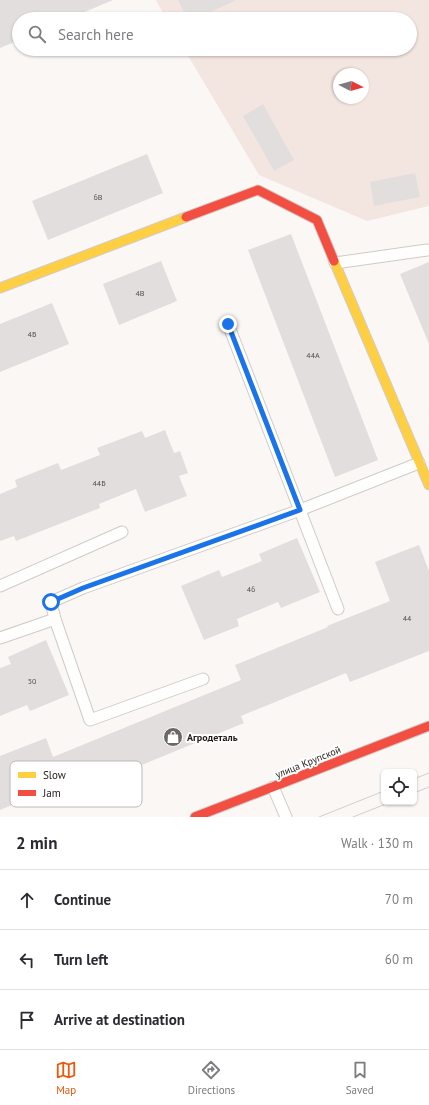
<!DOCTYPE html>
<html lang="en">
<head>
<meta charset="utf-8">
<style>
  body { margin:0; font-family:"PT Sans",sans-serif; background:#f7f7f7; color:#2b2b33 }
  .controls { position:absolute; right:12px; bottom:12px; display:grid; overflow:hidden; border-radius:6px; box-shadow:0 1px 3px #0004 }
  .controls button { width:36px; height:36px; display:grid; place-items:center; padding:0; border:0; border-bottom:1px solid #e1e1e2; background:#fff; color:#2b2b33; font:20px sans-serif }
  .compass { position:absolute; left:333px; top:68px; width:36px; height:36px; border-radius:50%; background:#fff; box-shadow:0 1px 3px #0004; rotate:96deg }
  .stop { position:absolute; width:12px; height:12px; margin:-9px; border:3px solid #1a73e8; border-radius:50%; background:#fff }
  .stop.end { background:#1a73e8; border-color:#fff; box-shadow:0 1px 4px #0008 }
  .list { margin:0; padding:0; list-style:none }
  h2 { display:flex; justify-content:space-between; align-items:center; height:52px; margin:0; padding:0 16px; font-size:17px }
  h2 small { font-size:13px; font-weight:400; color:#7c7c81 }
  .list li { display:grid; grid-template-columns:26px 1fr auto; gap:12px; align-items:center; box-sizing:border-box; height:60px; padding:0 16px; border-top:1px solid #e1e1e2 }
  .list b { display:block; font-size:15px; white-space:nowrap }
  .list em { font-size:13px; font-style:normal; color:#7c7c81 }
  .icon { flex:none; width:22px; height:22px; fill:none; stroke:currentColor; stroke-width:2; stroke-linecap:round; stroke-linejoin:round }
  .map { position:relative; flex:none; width:429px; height:817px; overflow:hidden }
  .search { position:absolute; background:#fff; box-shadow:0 1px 3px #0004; left:12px; right:12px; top:12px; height:44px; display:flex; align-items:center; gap:10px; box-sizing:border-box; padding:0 14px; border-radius:22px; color:#7c7c81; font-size:15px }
  .sheet { height:232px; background:#fff }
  nav { display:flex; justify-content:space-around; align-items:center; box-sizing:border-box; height:56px; border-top:1px solid #e1e1e2; background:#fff; font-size:11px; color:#7c7c81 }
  nav a { display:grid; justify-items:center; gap:2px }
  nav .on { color:#ea580c }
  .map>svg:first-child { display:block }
  .industrial { fill:#f3e6e1; fill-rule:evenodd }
  .building { fill:#e3dede }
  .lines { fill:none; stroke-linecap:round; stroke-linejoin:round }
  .lane-casing { stroke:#d0cbc7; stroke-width:13 }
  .slow-casing { stroke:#d0cbc7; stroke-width:11 }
  .jam-casing { stroke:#d0cbc7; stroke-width:11 }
  .lane { stroke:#fefefd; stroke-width:11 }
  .slow { stroke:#ffcf43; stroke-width:9 }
  .jam { stroke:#f24e42; stroke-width:9 }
  .tram { stroke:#d0cfce; stroke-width:1 }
  .route { stroke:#1a73e8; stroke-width:5 }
  .labels { text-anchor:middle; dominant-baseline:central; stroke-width:4; stroke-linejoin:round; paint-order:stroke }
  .number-label { font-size:8px; fill:#544e4a }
  .poi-label { font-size:10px; font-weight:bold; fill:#201a15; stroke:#fff; text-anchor:start }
  .street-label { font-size:10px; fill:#201a15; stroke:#fff }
  .key { fill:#fff; stroke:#bcbab9; stroke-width:1 }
  .key-label { font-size:11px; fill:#201a15 }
</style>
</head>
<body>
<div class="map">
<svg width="429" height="817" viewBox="0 0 429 817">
  <rect width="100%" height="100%" fill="#fbf7f4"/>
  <!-- industrial -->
  <path class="industrial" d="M156 0H429V206L367 221 259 175 184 49H410V19H166ZM339 74H363V98H339Z"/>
  <!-- building -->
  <g class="building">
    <path d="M0 0H113L68 19H19V40L0 48Z"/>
    <path d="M178 0H236L196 19H187Z"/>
    <path d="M263 104 294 160 274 171 243 116Z"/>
    <path d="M147 154 163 193 48 240 32 201Z"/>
    <path d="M415 173 420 197 374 206 370 182Z"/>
    <path d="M291 234 378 460 335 477 248 250Z"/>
    <path d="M161 261 177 301 119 325 103 284Z"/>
    <path d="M429 262V344L400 274Z"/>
    <path d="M52 303 69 344 0 372V324Z"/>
    <path d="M165 430 174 453 180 451 188 473 179 476 187 496 145 512 136 489 99 504 100 508 16 541 14 536 0 541V494L17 487 15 480 58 463 61 470 100 455 97 448 142 431 145 438Z"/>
    <path d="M297 538 320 592 281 608 278 602 237 619 239 626 204 640 181 586 219 570 222 577 262 561 259 554Z"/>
    <path d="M419 545 429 571V651L350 682 346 673 241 716 244 723 93 785 88 774 0 810V756L46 738 53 757 241 680 235 665 328 627 327 626 390 601 375 562Z"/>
    <path d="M46 640 69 695 30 711 27 705 0 716V668L11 664 8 657Z"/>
  </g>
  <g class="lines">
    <defs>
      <g id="lane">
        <path d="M335 263 427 250"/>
        <path d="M228 324 338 609"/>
        <path d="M0 586 122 532"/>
        <path d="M55 619 51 602 83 588 300 510 419 463"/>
        <path d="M0 638 55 619 90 720 203 679"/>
        <path d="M273 787 286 817"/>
      </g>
      <g id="slow">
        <path d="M334 261 429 485"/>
        <path d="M0 288 186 217"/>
      </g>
      <g id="jam">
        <path d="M186 217 258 190 317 220 334 261"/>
        <path d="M195 817 429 726"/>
      </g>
    </defs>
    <!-- lane casing -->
    <use href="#lane" class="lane-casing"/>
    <!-- slow casing -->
    <use href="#slow" class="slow-casing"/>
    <!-- jam casing -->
    <use href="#jam" class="jam-casing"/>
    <!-- lane -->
    <use href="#lane" class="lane"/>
    <!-- slow -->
    <use href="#slow" class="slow"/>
    <!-- jam -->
    <use href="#jam" class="jam"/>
    <!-- tram -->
    <g class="tram">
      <path d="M414 779 429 773"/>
      <path d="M414 793 429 787"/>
      <path d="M319 817 384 791"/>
      <path d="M353 817 391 802"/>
    </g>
  </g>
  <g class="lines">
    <!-- route -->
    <path class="route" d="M51 602 83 588 300 510 228 324"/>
  </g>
  <!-- icons -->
  <defs>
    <symbol id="shop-disc" viewBox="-11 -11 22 22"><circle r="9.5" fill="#6d6763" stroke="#fff"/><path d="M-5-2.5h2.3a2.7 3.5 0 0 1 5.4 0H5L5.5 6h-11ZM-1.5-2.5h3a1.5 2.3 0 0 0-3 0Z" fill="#fff"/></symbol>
  </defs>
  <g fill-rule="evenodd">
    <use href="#shop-disc" x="162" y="726" width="22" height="22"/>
  </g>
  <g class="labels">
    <!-- number labels -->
    <g class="number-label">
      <text x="98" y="197">6В</text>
      <text x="140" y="293">4В</text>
      <text x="32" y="334">4Б</text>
      <text x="313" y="355">44А</text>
      <text x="99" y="483">44Б</text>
      <text x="251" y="589">46</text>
      <text x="407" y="618">44</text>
      <text x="32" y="681">50</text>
    </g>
    <!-- poi labels -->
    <g class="poi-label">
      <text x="187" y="737">Агродеталь</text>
    </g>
    <!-- street labels -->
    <g class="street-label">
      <text transform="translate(308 762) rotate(-22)">улица Крупской</text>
    </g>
  </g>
  <!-- legend -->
  <rect x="10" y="761" width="132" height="46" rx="6" class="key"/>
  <rect x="18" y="772" width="18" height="6" fill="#ffcf43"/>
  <rect x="18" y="790" width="18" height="6" fill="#f24e42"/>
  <g class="key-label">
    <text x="43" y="779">Slow</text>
    <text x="43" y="797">Jam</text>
  </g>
</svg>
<div class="controls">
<button><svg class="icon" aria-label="locate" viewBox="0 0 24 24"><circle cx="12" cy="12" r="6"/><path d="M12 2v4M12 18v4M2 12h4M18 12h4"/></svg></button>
</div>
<svg class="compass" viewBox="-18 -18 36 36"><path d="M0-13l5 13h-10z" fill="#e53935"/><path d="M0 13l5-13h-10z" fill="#7c7c81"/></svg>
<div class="stop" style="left:51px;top:602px"></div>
<div class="stop end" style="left:228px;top:324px"></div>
<div class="search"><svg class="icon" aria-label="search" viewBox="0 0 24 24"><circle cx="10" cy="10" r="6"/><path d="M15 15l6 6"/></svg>Search here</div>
</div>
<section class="sheet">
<h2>2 min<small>Walk · 130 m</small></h2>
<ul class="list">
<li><svg class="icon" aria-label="ahead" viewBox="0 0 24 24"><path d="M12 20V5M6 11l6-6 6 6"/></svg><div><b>Continue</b></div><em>70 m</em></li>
<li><svg class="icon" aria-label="left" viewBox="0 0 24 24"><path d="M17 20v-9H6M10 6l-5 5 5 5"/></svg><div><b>Turn left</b></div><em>60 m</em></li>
<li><svg class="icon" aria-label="arrive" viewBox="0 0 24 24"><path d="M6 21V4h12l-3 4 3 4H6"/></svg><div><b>Arrive at destination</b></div></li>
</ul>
</section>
<nav>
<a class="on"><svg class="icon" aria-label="map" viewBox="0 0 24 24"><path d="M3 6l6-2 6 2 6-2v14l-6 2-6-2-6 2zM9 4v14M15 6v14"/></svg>Map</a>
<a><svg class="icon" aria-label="directions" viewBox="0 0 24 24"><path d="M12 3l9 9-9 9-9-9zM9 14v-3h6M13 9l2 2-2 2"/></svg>Directions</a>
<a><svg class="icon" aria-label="saved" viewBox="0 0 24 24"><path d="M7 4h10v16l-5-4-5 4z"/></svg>Saved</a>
</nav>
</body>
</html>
